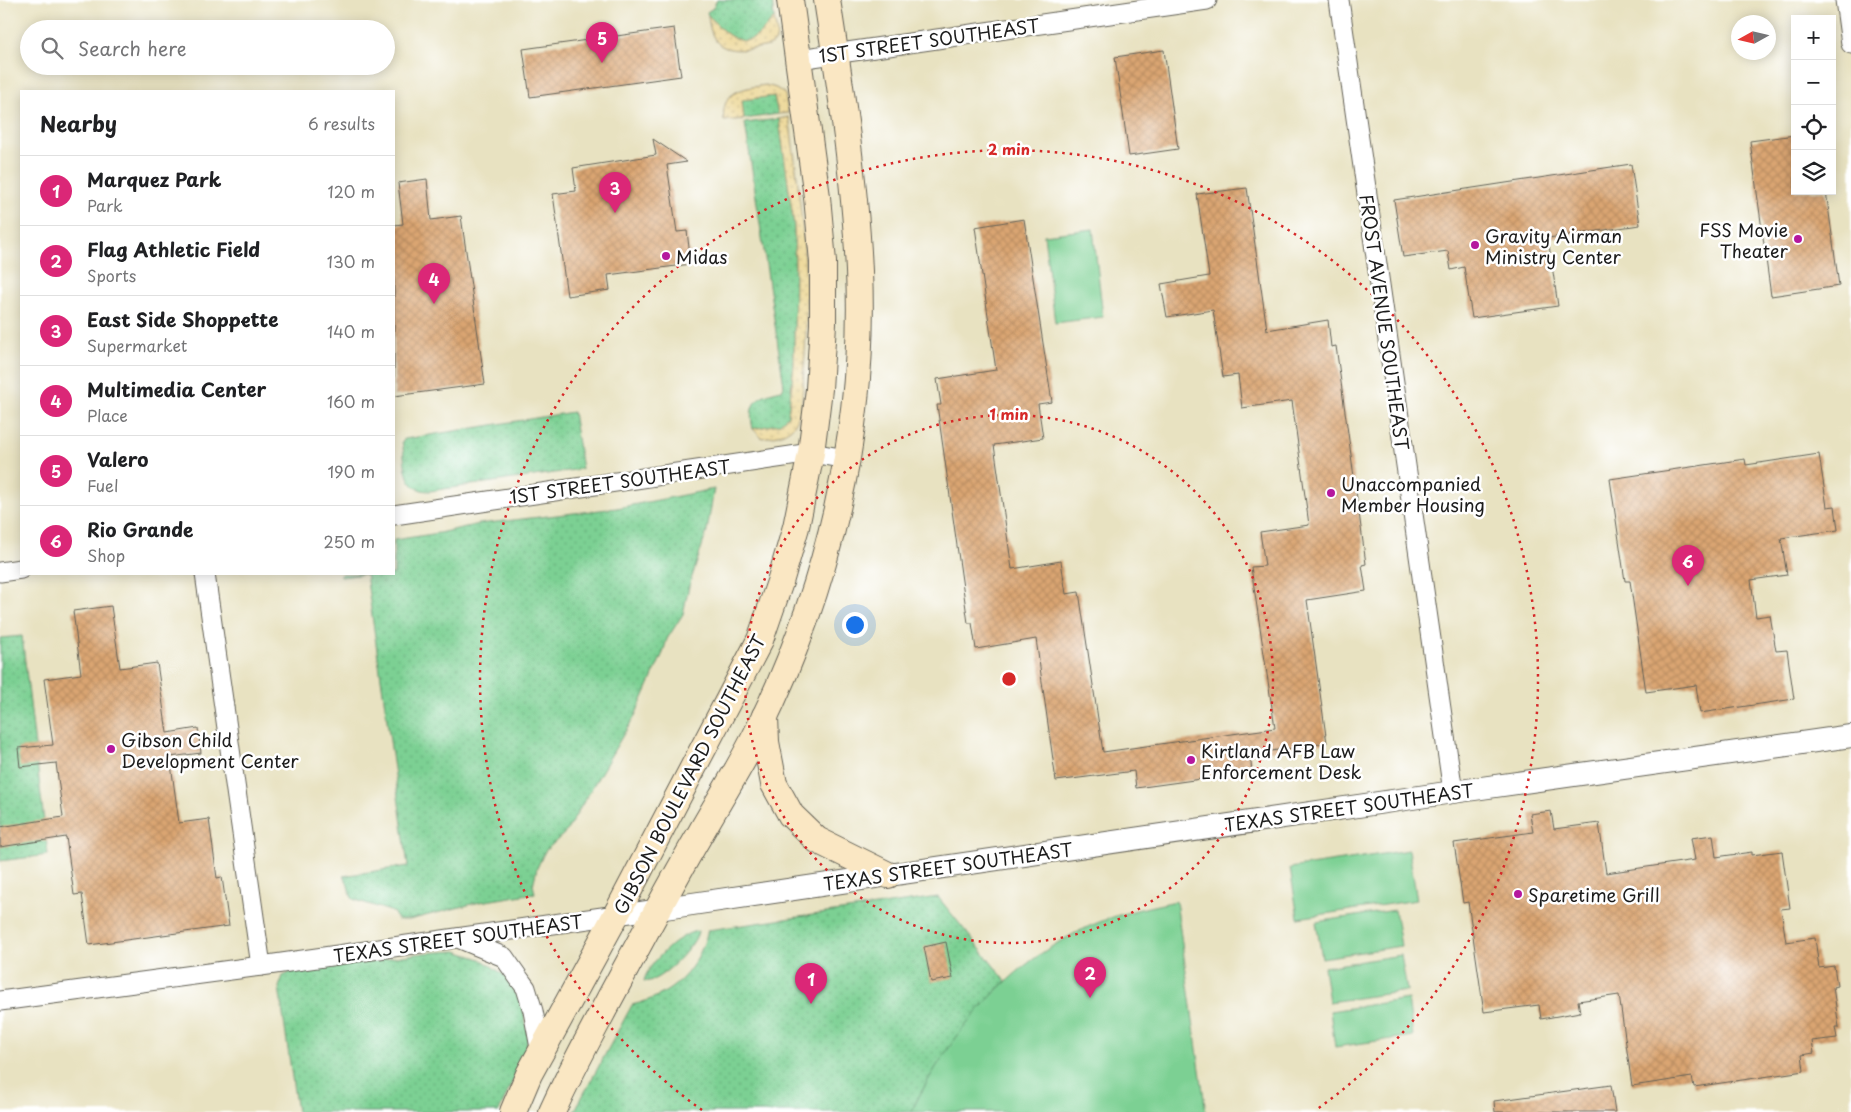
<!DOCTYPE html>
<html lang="en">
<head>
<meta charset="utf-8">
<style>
  body { margin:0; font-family:"Playpen Sans",sans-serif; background:#f6f6f6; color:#202124 }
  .controls { position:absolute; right:15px; top:15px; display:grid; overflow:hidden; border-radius:0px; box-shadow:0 2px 12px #0003 }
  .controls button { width:45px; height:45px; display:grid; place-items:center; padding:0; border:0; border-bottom:1px solid #e0e0e0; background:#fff; color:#202124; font:25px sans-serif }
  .compass { position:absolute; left:1731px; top:15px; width:45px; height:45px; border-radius:50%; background:#fff; box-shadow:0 2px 12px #0003; rotate:262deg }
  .you { position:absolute; left:854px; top:624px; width:18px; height:18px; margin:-12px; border:4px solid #fff; border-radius:50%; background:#1a73e8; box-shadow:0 0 0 8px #1a73e833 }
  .badge { display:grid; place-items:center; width:32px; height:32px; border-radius:50%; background:#db2777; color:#fff; font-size:16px; font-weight:700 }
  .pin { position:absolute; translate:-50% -41px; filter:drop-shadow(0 1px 2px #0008) }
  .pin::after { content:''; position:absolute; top:26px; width:18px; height:15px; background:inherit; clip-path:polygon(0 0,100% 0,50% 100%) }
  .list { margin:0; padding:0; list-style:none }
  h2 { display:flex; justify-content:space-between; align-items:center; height:65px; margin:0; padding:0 20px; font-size:21px }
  h2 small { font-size:16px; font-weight:400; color:#757577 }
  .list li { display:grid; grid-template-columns:32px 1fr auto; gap:15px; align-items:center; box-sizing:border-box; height:70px; padding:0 20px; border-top:1px solid #e0e0e0 }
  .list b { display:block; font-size:19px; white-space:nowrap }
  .list p { margin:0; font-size:16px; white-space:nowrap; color:#757577 }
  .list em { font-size:16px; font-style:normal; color:#757577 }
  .icon { flex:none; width:28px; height:28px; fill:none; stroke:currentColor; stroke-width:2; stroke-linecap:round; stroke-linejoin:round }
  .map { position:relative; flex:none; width:1851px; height:1112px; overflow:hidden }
  .search { position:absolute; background:#fff; box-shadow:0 2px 12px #0003; left:20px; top:20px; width:375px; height:55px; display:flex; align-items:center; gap:12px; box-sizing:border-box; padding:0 18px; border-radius:28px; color:#757577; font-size:19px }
  .panel { position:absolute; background:#fff; box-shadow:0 2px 12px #0003; left:20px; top:90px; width:375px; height:485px; border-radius:0px }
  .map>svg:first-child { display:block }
  .grass { fill:url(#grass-dots); stroke:#4c7658 }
  .sand { fill:url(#sand-dots); stroke:#857b5d }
  .pitch { fill:#7bd093; stroke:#4c7658 }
  .building { fill:url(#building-cross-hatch) }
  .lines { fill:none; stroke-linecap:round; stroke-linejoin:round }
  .minor-casing { stroke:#636156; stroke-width:21 }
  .tertiary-casing { stroke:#636156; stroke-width:24 }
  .secondary-casing { stroke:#636156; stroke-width:28 }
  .minor { stroke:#fff; stroke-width:19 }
  .tertiary { stroke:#fff; stroke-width:22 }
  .secondary { stroke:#fae7c3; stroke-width:26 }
  .ring { fill:none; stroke:#d62828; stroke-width:2.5; stroke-dasharray:2.5 5 }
  .poi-dot { fill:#b5179e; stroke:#fff; stroke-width:2 }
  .labels { text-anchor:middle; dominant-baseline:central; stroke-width:5; stroke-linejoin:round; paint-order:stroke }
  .street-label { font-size:18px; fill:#1c1c1c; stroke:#fff }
  .poi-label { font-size:18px; fill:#1c1c1c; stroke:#fff; text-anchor:start }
  .centre { fill:#d62828; stroke:#fff; stroke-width:2.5 }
  .ring-label { font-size:15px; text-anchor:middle; font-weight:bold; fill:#d62828; stroke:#fff; stroke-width:5; stroke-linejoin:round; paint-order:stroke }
</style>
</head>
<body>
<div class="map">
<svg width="1851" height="1112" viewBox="0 0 1851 1112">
  <defs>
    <pattern id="grass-dots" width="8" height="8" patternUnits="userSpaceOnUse" patternTransform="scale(1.25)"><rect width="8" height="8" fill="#7bd093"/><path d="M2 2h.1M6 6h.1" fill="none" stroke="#6ab27e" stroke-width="1.8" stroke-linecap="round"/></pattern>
    <pattern id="sand-dots" width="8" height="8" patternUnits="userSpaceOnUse" patternTransform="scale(1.25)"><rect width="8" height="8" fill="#eeda9e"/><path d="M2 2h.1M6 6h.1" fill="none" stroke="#ccba88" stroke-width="1.8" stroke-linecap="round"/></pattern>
    <pattern id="building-cross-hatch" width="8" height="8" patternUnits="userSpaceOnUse" patternTransform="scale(1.25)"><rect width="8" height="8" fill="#daa572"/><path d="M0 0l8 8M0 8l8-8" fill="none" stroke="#ba8d62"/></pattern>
  </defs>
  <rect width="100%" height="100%" fill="#fff"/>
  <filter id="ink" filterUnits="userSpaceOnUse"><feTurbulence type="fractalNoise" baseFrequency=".02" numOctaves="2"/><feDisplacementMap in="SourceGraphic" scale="10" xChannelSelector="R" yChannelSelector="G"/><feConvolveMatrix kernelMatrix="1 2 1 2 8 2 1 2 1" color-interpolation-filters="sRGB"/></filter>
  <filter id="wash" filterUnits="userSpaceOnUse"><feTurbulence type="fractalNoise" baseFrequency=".0096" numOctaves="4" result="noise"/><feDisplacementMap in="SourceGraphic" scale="20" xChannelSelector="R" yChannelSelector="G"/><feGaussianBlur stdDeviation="1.12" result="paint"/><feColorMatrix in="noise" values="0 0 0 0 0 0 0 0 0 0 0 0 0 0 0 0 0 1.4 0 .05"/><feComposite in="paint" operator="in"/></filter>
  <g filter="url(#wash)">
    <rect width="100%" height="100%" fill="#e8e2c1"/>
    <!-- grass -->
    <g class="grass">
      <path d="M717 0H772L774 18C768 24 762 33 754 38 736 48 719 27 708 15L707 12 713 8Z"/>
      <path d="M774 96 778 114 744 119 741 100Z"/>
      <path d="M779 119 794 225 795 265 794 365 788 416 779 424 753 429C747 402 757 395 782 390L784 386 745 123Z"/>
      <path d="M573 412 582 469 430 491C402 491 406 463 402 441L405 439Z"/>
      <path d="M714 489 707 531 689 586 683 614 667 639 663 653 634 718 623 735 566 832 545 851 537 868 533 885 535 893 480 902 409 920H397L394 913 390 911 353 899C348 892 349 881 343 876L408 866 366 574 341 577V574H394V540L439 533 479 524 617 508Z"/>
      <path d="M22 636 48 855 0 861V638Z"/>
      <path d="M938 897 1006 981C965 1024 938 1059 911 1112H574L632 1005C674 995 697 971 708 930Z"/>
      <path d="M698 931C697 945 657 986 644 981 647 964 681 932 698 931Z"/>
      <path d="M456 951 481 959 507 977 522 1000 528 1036 526 1051 499 1112H297L279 987 283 976 291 972 423 953Z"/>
    </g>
    <!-- sand -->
    <g class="sand">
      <path d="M708 15C719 27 736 48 754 38 762 33 768 24 774 18 775 25 779 36 775 42 770 47 763 47 757 48 726 53 711 49 708 15Z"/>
      <path d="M766 85 776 88 785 94 788 113 778 114 774 96 742 100 744 119 724 121C720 91 743 88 766 85Z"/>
      <path d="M789 117C801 201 811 283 804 367 803 382 803 407 797 420 791 434 775 436 762 438L753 429 779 424 788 416 794 365 795 265 794 225 779 119Z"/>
    </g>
    <!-- pitch -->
    <g class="pitch">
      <path d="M1093 229 1103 317 1055 323 1044 235Z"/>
      <path d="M1409 850 1417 900 1298 918 1290 868Z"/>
      <path d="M1176 901 1206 1112H911C952 1029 1017 952 1107 919 1129 911 1153 906 1176 901Z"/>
      <path d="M1395 910 1401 946 1322 958 1316 922Z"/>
      <path d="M1401 955 1407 991 1329 1002 1324 967Z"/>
      <path d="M1408 999 1413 1036 1335 1047 1330 1011Z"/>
    </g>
    <g id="blocks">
      <!-- building -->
      <g class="building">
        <path d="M674 28 681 76 530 97 523 49Z"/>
        <path d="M1164 50 1178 149 1129 156 1115 57Z"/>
        <path d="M1795 135V191H1826L1839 286 1771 296 1750 141Z"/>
        <path d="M653 139 687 162 667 165 677 232 687 231 691 264 608 275 610 290 567 296 553 194 576 191 573 168 656 155Z"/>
        <path d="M1631 164 1640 225 1548 238 1558 306 1472 318 1464 267 1451 270 1448 251 1403 257 1394 200Z"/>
        <path d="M427 179 431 220 461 216 485 384 394 396V225L403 224 398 183Z"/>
        <path d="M1247 188 1267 330 1328 320 1331 347 1336 346 1366 564 1362 565 1366 591 1307 600 1327 743 1250 754 1252 772 1136 788 1134 771 1056 781 1036 639 976 649 972 623H968L937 405H941L937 379 996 370 975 227 1024 219 1052 402 1038 404 1043 438 994 445 1012 569 1061 561 1066 594 1079 592 1103 752 1275 728 1251 567 1265 566 1260 532 1309 525 1292 401 1242 408 1238 375 1223 377 1213 310 1167 317 1161 284 1209 276 1197 194Z"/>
        <path d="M1819 454 1827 507 1835 506 1838 530 1781 538 1787 575 1751 580 1756 617 1770 615 1776 651 1787 650 1794 699 1700 713 1696 685 1646 692 1630 581H1625L1610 479 1745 459 1746 465Z"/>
        <path d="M111 606 120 668 157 663 167 733 198 728 201 753 170 757 179 823 209 819 217 878 222 877 229 926 89 945 82 894 74 895 66 837 0 847V827L63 817 56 763 20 767 18 748 53 745 44 679 81 674 73 611Z"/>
        <path d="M1551 811 1554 829 1599 823 1606 873 1695 860 1691 838 1713 835 1716 857 1752 852V855L1782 851 1790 908 1781 909 1786 942 1815 938 1819 968 1834 966 1837 986 1833 987 1839 1027H1835L1837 1038 1812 1041 1814 1053 1802 1055 1804 1071 1694 1087 1692 1077 1632 1086 1619 995 1578 1001 1580 1012 1541 1019 1539 1005 1484 1012 1468 902 1463 903 1454 843 1533 832 1530 814Z"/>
        <path d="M946 942 953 978 931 982 924 947Z"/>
        <path d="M1611 1085 1615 1112H1495L1494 1101Z"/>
      </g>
    </g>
  </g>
  <g filter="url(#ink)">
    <use href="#blocks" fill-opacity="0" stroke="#636156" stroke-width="1"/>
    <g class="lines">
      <defs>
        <g id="minor">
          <path d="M1339 0 1453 792"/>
          <path d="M1845 0 1851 44"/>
          <path d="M799 59 1207 0"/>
          <path d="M394 515 811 453 847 459"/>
          <path d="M0 572 21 569"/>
          <path d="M205 574 261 966"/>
          <path d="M458 938 504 957 518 977 526 988 533 1011 541 1053"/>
          <path d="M0 1001 261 966 658 909"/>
        </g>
        <path id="tertiary" d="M658 909 1453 792 1851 736"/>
        <g id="secondary">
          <path d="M765 716 766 742 774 784 791 815 817 840 888 875"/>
          <path d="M513 1112 529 1074 616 915 760 640 780 582 796 527 811 453 819 389 823 324V262L817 197 790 0"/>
          <path d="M552 1112C570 1072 591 1034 611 996 640 942 669 887 700 834 719 800 741 766 758 731 828 589 866 429 859 271 855 181 841 90 827 0"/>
        </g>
      </defs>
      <!-- minor casing -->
      <use href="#minor" class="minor-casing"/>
      <!-- tertiary casing -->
      <use href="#tertiary" class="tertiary-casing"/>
      <!-- secondary casing -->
      <use href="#secondary" class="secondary-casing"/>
      <!-- minor -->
      <use href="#minor" class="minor"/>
      <!-- tertiary -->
      <use href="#tertiary" class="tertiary"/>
      <!-- secondary -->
      <use href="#secondary" class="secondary"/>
    </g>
  </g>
  <!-- distance rings -->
  <g class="ring">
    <circle cx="1009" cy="679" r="264"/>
    <path d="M702 1110A529 529 0 1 1 1316 1110"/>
  </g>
  <!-- markers -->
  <g class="poi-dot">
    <circle cx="1798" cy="239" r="5"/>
    <circle cx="1475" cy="245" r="5"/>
    <circle cx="666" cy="256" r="5"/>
    <circle cx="1331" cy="493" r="5"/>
    <circle cx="111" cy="749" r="5"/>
    <circle cx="1191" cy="760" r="5"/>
    <circle cx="1518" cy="894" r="5"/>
  </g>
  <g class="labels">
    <!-- street labels -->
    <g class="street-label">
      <text transform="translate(929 40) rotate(-8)">1ST STREET SOUTHEAST</text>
      <text transform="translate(1385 322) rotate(82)">FROST AVENUE SOUTHEAST</text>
      <text transform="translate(620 481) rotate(-8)">1ST STREET SOUTHEAST</text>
      <text transform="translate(689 774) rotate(-63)">GIBSON BOULEVARD SOUTHEAST</text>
      <text transform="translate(1349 807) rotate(-8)">TEXAS STREET SOUTHEAST</text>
      <text transform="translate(948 866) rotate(-8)">TEXAS STREET SOUTHEAST</text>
      <text transform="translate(458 938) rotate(-8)">TEXAS STREET SOUTHEAST</text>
    </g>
    <!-- poi labels -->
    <g class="poi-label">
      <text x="1788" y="229" text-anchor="end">FSS Movie<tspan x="1788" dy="21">Theater</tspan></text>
      <text x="1485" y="235">Gravity Airman<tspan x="1485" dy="21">Ministry Center</tspan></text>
      <text x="676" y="256">Midas</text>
      <text x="1341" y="483">Unaccompanied<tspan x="1341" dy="21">Member Housing</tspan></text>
      <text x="121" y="739">Gibson Child<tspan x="121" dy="21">Development Center</tspan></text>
      <text x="1201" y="750">Kirtland AFB Law<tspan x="1201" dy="21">Enforcement Desk</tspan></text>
      <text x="1528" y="894">Sparetime Grill</text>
    </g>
  </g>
  <circle cx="1009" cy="679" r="8" class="centre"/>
  <g class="ring-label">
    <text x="1009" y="155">2 min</text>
    <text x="1009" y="420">1 min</text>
  </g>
</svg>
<div class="controls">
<button>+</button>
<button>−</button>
<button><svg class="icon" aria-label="locate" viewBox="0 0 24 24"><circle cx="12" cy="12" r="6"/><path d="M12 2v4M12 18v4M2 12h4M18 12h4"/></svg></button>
<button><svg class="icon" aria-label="layers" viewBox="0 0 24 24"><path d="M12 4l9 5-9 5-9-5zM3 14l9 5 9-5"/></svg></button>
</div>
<svg class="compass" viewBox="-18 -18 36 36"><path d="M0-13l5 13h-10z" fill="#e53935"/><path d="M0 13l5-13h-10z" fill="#757577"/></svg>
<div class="you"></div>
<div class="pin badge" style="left:811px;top:1004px">1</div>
<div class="pin badge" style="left:1090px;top:998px">2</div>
<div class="pin badge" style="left:615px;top:213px">3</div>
<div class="pin badge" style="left:434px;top:304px">4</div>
<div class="pin badge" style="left:602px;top:63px">5</div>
<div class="pin badge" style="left:1688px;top:586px">6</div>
<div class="search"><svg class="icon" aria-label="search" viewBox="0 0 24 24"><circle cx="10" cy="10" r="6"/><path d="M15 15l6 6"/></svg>Search here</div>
<section class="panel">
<h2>Nearby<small>6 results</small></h2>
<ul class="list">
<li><span class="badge">1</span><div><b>Marquez Park</b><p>Park</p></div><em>120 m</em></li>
<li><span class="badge">2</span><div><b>Flag Athletic Field</b><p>Sports</p></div><em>130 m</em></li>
<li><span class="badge">3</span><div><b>East Side Shoppette</b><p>Supermarket</p></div><em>140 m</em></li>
<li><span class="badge">4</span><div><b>Multimedia Center</b><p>Place</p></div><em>160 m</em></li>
<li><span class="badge">5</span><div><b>Valero</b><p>Fuel</p></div><em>190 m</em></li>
<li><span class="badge">6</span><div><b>Rio Grande</b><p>Shop</p></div><em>250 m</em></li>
</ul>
</section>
</div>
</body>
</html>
